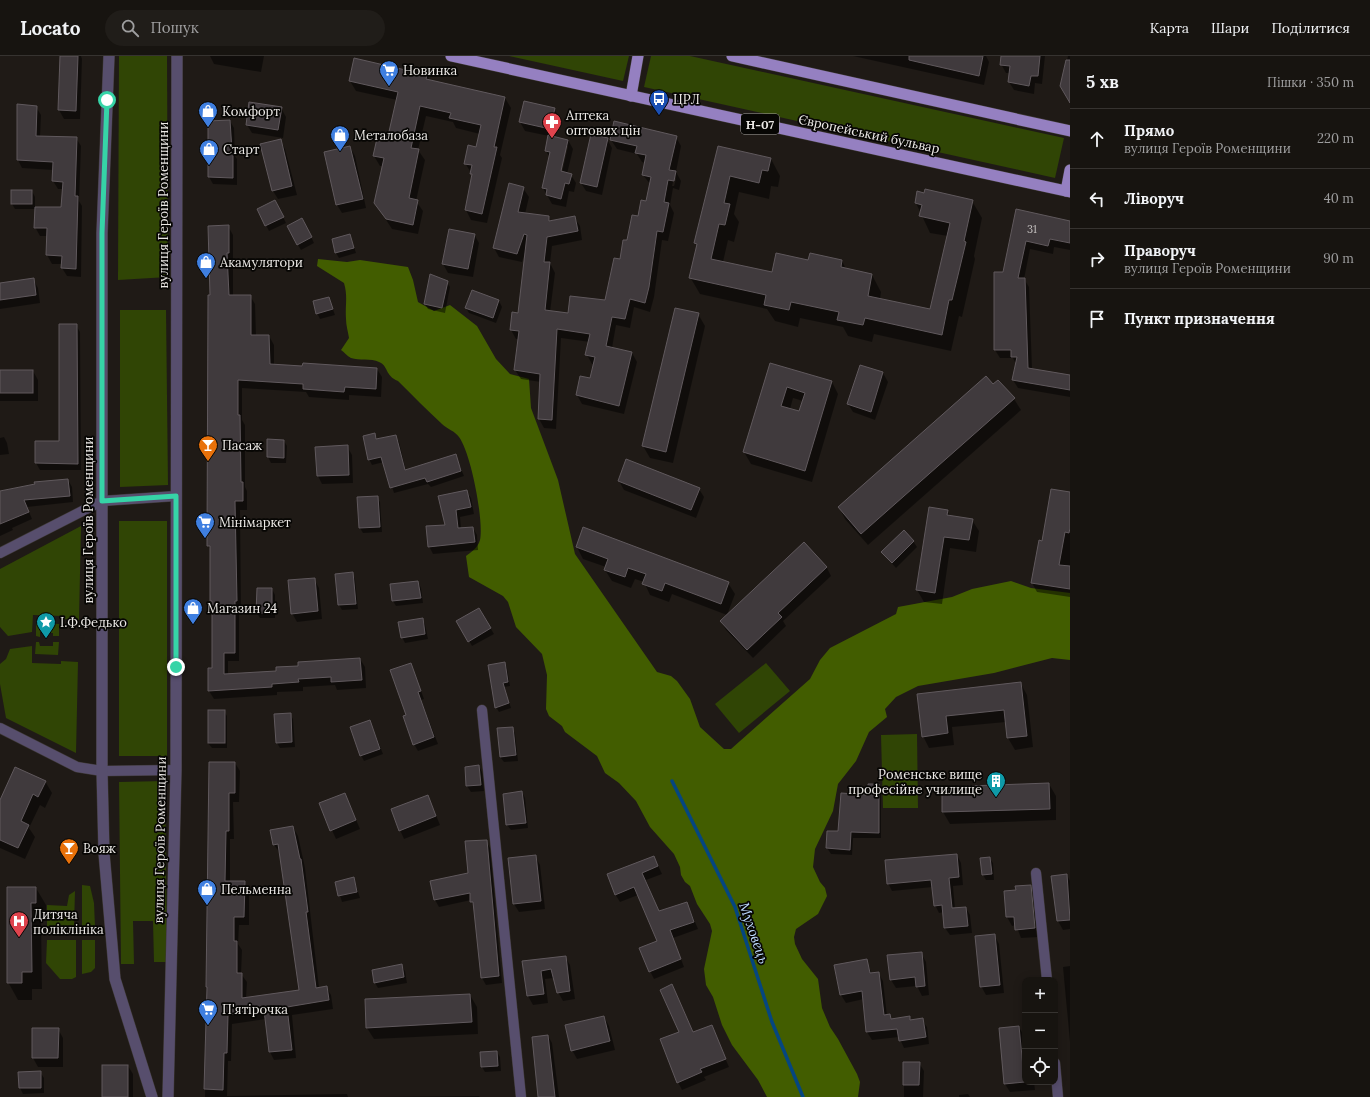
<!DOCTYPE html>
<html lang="uk">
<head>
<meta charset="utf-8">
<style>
  body { margin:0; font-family:Lora,serif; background:#201d19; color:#f1f3f6 }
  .controls { position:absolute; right:12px; bottom:12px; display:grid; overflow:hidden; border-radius:8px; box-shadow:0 2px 10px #0003 }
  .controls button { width:36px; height:36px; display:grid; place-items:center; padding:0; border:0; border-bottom:1px solid #363330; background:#171410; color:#f1f3f6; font:20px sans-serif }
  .stop { position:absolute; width:12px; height:12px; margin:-9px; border:3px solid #36d4a7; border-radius:50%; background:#fff }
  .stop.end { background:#36d4a7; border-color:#fff; box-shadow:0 1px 4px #0008 }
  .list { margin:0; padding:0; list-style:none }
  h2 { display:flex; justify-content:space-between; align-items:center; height:52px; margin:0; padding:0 16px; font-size:17px }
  h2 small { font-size:13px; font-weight:400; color:#9e9e9f }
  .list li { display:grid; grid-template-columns:26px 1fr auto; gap:12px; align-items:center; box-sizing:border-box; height:60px; padding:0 16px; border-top:1px solid #363330 }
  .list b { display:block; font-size:15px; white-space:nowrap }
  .list p { margin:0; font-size:13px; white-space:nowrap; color:#9e9e9f }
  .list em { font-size:13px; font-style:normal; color:#9e9e9f }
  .icon { flex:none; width:22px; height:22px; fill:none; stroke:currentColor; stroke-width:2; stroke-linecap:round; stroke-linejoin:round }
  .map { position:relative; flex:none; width:1070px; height:1041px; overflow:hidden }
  header { display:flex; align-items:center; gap:24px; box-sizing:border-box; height:56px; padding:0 20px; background:#171410; border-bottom:1px solid #363330 }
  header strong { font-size:19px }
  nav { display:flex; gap:22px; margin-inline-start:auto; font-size:14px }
  .search { width:280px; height:36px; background:#201d19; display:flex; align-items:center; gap:10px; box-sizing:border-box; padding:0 14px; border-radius:22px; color:#9e9e9f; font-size:15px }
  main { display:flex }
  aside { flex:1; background:#171410 }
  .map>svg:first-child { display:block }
  .green { fill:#304505 }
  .forest { fill:#425d00 }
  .shadow { fill:#0007; fill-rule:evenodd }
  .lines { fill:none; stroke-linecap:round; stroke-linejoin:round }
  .stream { stroke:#054680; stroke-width:3.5 }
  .building { fill:#403a3d; stroke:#60595d; fill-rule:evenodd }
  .minor-casing { stroke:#3c3733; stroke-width:11 }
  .tertiary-casing { stroke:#3c3733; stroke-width:12 }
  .primary-casing { stroke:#3c3733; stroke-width:12 }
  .minor { stroke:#574e6d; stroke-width:10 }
  .tertiary { stroke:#574e6d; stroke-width:11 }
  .primary { stroke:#9580c1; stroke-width:11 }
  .route { stroke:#36d4a7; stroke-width:5 }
  .labels { text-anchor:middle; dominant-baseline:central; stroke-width:3.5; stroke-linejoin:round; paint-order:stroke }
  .number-label { font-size:11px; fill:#c1bdbc }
  .shield { fill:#070604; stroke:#a7a5a2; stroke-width:1 }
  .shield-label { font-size:12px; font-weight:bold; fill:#ece9e6 }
  .poi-label { font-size:13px; fill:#ece9e6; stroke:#070604; text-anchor:start }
  .street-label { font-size:13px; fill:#ece9e6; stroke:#070604 }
  .water-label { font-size:14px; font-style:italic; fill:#bad7fa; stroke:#070604 }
</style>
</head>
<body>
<header>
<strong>Locato</strong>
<div class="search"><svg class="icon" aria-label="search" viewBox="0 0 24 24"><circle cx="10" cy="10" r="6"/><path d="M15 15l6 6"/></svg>Пошук</div>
<nav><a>Карта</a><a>Шари</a><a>Поділитися</a></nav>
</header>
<main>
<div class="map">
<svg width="1070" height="1041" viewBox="0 0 1070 1041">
  <rect width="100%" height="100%" fill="#1f1a16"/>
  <!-- green -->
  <g class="green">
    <path d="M119 0H167L168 221 118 224Z"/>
    <path d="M509 0H629L623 25Z"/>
    <path d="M651 0H690L1064 82 1055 122 644 31Z"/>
    <path d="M120 254H166L168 429 120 431Z"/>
    <rect x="119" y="465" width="48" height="235"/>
    <path d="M81 470 79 564 62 563V560L33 559 32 576 8 580 0 571V513Z"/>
    <path d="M36 567 59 568V580H53V577L40 576V581L36 580Z"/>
    <path d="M36 586H39L40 590H53V586H59L58 599 35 598Z"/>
    <path d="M32 590V607L61 608V605L78 606 76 697 6 662 0 628V608L6 603 10 593Z"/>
    <path d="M766 607 790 635 739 677 715 648Z"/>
    <path d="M917 678 918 752H883L881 679Z"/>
    <path d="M165 725 167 906H154L153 865H133L134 908H121L119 726Z"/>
    <path d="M82 829 90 830 94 847 95 871H82Z"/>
    <path d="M75 835 74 871 47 870V849L67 850 69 839Z"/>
    <path d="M47 884H76V921L72 923H60L46 907Z"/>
    <path d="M82 884H95V912L91 916 82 918Z"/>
  </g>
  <!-- forest -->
  <path class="forest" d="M318 203 347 206 360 204 408 211 413 224 418 246 434 255 450 249 477 270 496 303 510 318 529 323 531 352 558 424 575 498 657 616 671 620 677 625 690 643 700 671 724 693H731L810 623 820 604 830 592 896 558 898 551 952 541 972 533 1011 525 1031 532 1070 537V604L1052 602 994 617 918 630 896 641 885 653 887 661 869 676 856 705 838 728 833 755 815 793 813 811 820 826 825 832 827 840 818 858 796 873 794 881 795 888 802 903 818 923 822 952 830 971 838 983 857 1018 860 1026 858 1041H767L758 1024 732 989 722 969 713 941 706 929 704 913 712 875 710 868 697 848 690 830 685 826 681 819 680 811 674 798 650 771 636 745 619 727 605 717 597 700 565 676 562 670 549 660 546 653 547 619 542 598 516 571 508 546 503 540 469 521 466 500C471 496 478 492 480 484 484 465 471 397 459 381 455 375 447 373 442 368 427 354 413 340 398 325 385 320 388 309 379 306 371 302 359 305 351 302 347 300 344 296 341 294L349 282C348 276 346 269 346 263 345 249 348 241 344 227L317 210Z"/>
  <!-- shadow -->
  <g class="shadow">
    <path d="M61 0H81L82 3 80 63H64L59 54Z"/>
    <path d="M210 0H264L261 16 214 8Z"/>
    <path d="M853 0H986L989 6 984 29Z"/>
    <path d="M1002 0H1045L1042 28 1035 27 1034 38 1014 34 1009 26 1010 17H1006L1001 8Z"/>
    <path d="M1068 0H1070V45L1061 30Z"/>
    <path d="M354 4 427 19 430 24 505 42 511 52 500 99 502 102 487 167 471 164 466 154 473 120 465 107 477 92 480 78 456 72 453 66 426 60 418 94 425 104 416 145 423 155 418 178 392 173 375 147 383 110H380L374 100 389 82 397 44 356 35 350 25Z"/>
    <path d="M36 51 41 59 40 81 76 82 81 90 79 145 82 150 81 221 67 220 62 212V208H52L47 199 48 180H40L35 171 36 153H15L12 148 32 135 35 141V152H62L63 133H58L53 125V114L22 112 18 104Z"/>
    <path d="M281 52 286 61 283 82 252 77 247 69Z"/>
    <path d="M554 53 559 61 555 82 568 84 573 93 567 118 571 119 576 127 574 136 569 135 566 151 552 148 543 132 550 102 546 95 549 80 525 75 520 66ZM566 90H568L561 121 559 120Z"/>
    <path d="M230 65 234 72 235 100 237 103V129L213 128 209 121Z"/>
    <path d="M676 81 681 90 676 116 681 125 679 134 673 132 670 149 674 157 668 185 662 184 654 241 650 256 634 251 630 272 616 269 612 292 632 297 637 306 624 358 582 348 577 339 590 324 594 308H592L587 299 590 286 561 282 556 373 544 372 539 363 541 326 521 323 515 314 519 283H516L511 274 519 258 525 197 522 206 499 201 494 192 523 132 529 141 525 158 549 161 551 165 574 161 580 170 582 184 552 190 550 207 555 217 550 256 568 258 606 245 620 205 646 146 650 128 643 119 646 107 642 106 637 98 617 93 611 84ZM675 118 676 123 674 130H672Z"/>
    <path d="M607 83 612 92 602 139 586 135 581 127Z"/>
    <path d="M280 84 285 93 297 139 278 143 273 135Z"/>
    <path d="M350 91 355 100 366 152 342 157 337 149 325 97Z"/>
    <path d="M718 91 771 103 780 120 778 131 771 130 769 143 739 136 734 158 739 166 734 186 728 184 723 206 773 217 809 205H842L846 213 872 219 881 236 880 243 930 254 948 180 930 177 916 147 972 145 982 162 974 200 975 203 962 261 959 260 951 295 874 278 872 286 848 280 843 271 800 262 798 271 775 265 767 253 700 238 690 221 697 191 695 187Z"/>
    <path d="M278 151 286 167 269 175 258 153Z"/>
    <path d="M1017 154 1070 166V194L1054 191 1053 198 1030 193 1024 223 1029 231 1032 313 1070 320V341L1018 332 1013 324 1016 308 1013 302H1000L995 294 1003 217Z"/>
    <path d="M305 168 314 187 301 194 298 189Z"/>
    <path d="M228 170 233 179V240H250L255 248 256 280H269L274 289V309L377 313 382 321 381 341 349 339V344L309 341 306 336 242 332V364L245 369V431L247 435V454H240L241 554H239V605H228V619L277 616 299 611 360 603 365 611 366 632 337 634 335 629 303 631V635L277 636V639L214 643 209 635 213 613V549L210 545 211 494 208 490 209 240H211Z"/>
    <path d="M474 178 479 187 473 221 448 217 443 208Z"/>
    <path d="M350 179 356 197 339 202 336 197Z"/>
    <path d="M33 223 38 232 40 247 0 253V228Z"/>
    <path d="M447 226 450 231 445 257 428 253 425 248Z"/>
    <path d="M472 235 499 245 502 251 496 267 469 257 466 252Z"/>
    <path d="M329 242 335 259 320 263 317 257Z"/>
    <path d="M698 258 705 270 673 407 650 402 643 390Z"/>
    <path d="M76 269 80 276 81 414H40L36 407V386H60Z"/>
    <path d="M771 308 832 326 838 338 812 426 751 408 744 396ZM793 342 803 345 800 356 790 353Z"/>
    <path d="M860 310 883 317 888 326 875 364 853 356 848 348Z"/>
    <path d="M0 315H33L38 324V345H0Z"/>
    <path d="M993 330 1014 343 1021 354 868 489 845 463 839 451Z"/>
    <path d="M375 379 378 384 395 380 399 386 406 415 455 399 464 420 431 431 428 428 394 437 384 406 372 409 369 403Z"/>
    <path d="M4 381 7 387 9 398 0 399V382Z"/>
    <path d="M268 384 284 385 287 390 286 407H271L268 401Z"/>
    <path d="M347 390 352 399 353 427 322 428 318 420Z"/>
    <path d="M627 405 699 433 704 441 696 462 624 434 619 425Z"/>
    <path d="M68 424 72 431 73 446 27 451 32 463 12 472 13 474 0 480V436Z"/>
    <path d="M466 435 471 442 474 458 460 461 461 473 473 472 477 479 478 494 433 498 429 490 446 470Z"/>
    <path d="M1070 437V541L1037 536 1032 527 1040 486H1043Z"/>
    <path d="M377 441 380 446 382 476 363 477 360 472Z"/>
    <path d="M929 452 947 455 951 461 972 464 979 475 976 496 950 492 942 548 924 546 917 534Z"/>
    <path d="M913 485 917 491 896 512 882 496Z"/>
    <path d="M804 488 827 512 831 520 783 565 786 570 753 602 726 574 721 566Z"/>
    <path d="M577 491 728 527 735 538 727 559 672 538 669 546 650 539 644 526 635 523 631 532 612 525 605 514 606 511 583 503Z"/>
    <path d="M352 517 355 523 358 553 342 554 339 549Z"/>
    <path d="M314 523 319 532 322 563 297 566 292 557Z"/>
    <path d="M418 526 421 532 423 547 396 550 393 545Z"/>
    <path d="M272 533 275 539V562H260L257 557Z"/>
    <path d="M479 553 494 578 472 590 458 565Z"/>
    <path d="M422 563 425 568 428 583 405 587 402 581Z"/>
    <path d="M505 607 507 612 510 630 504 631 511 652 499 656 496 651Z"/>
    <path d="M411 608 424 643 421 644 438 688 418 695 414 688 408 660Z"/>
    <path d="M1021 628 1027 639 1033 691 1015 694 1008 682 1006 666 952 671 954 689 929 692 923 680 918 639Z"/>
    <path d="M224 655 227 660V692H212L208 687Z"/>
    <path d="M290 658 293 663 295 691 280 692 277 687Z"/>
    <path d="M370 665 383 698 364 705 361 699Z"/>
    <path d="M512 672 515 677 518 705 504 706 500 701Z"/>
    <path d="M210 707H235L240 715 239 746H233L234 783H230V826H244L249 835V869H239L238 888 242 894 241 918 247 926 246 942 300 935 280 797 274 789 272 775 293 771 298 780 305 812 319 932 326 931 331 939 333 953 292 959 296 1002 274 1004 270 996 266 963 232 968 231 1005H228L227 1040 347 1038 348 1041H205Z"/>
    <path d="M479 710 482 716 484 735 471 736 467 730 466 712Z"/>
    <path d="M45 725 52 737 45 752 40 749 29 772 35 781 25 803 0 792V746Z"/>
    <path d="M1049 728 1056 740V764L950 768 943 756V732Z"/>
    <path d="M878 729 881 735V782H853L852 799 831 798 827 792Z"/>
    <path d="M522 736 525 742 528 772 511 774 507 769Z"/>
    <path d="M345 738 360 773 336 783 320 748Z"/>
    <path d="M428 740 440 769 404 783 400 774Z"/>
    <path d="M486 785 490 792 502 927 486 929 482 922 474 850 471 844 439 851 435 844 469 818Z"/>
    <path d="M957 799 961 807 963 829 953 830 955 853 966 852 970 859 972 877 950 879 945 872 944 856 939 857 935 849 933 831 892 835 888 827Z"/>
    <path d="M535 800 540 809 545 853 519 856 514 848Z"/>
    <path d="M654 801 662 818 646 824 659 856 687 847 698 873 673 882 684 911 654 923 650 915 658 886 638 839 620 846 615 838Z"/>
    <path d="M989 802 993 807 994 824H986L983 819Z"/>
    <path d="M1067 819 1070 825V873L1063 874 1058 865 1052 821Z"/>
    <path d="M354 823 360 842 342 846 336 827Z"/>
    <path d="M1030 830 1035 838 1039 881 1021 882 1016 869 1012 870 1007 861 1005 836 1017 835Z"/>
    <path d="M8 832H36L46 849V864L41 865 42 933H32V944H18L8 926Z"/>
    <path d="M994 879 999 888 1004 937 986 939 981 930Z"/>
    <path d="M921 897 926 906 929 939 922 940 917 930 896 932 891 924Z"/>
    <path d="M565 901 570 909 575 943 563 945 558 936 554 922 545 923 548 947 533 949 528 940 523 906Z"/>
    <path d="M866 904 872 918 878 917 883 925 887 960 890 959 892 964 909 961 912 965 922 964 927 971 929 988 904 992 899 981 872 984 867 976 864 943 846 947 841 939 836 910Z"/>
    <path d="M401 909 405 915 407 927 378 932 375 927Z"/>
    <path d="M1070 910V986L1063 911Z"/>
    <path d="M672 930 694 977 711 970 729 1011 704 1021 706 1024 682 1034 678 1026 680 976Z"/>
    <path d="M470 939 477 951 478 978 374 983 367 972Z"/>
    <path d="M604 961 609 970 615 994 577 1003 572 994Z"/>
    <path d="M1019 971 1024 980 1025 1026H1034L1035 1034 1010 1036 1005 1028Z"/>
    <path d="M33 973H58L63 982V1011H38L33 1002Z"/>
    <path d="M548 980 552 987 559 1041H539Z"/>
    <path d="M497 996 500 1001 501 1015 485 1016 482 1011Z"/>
    <path d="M904 1007H919L924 1015 923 1041H892H904Z"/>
    <path d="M128 1010 133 1018V1041H103Z"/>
    <path d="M40 1016 44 1022V1037L23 1038 20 1032V1017Z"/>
    <path d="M968 1038 970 1041H959V1039Z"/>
    <path d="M479 1040 480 1041H378Z"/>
  </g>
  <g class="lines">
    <!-- stream -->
    <path class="stream" d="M672 725 735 851 772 966 803 1041"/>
  </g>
  <!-- building -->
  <g class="building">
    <path d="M60 0H78L76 55 58 54Z"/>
    <path d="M909 0H983L979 20 909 4Z"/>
    <path d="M1001 0H1040L1038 20H1031L1029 30 1008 26 1010 10 1000 9Z"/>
    <path d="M354 2 427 19 426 23 505 41 494 91H497L482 158 465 154 472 118H470L472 109 464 108 468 89 476 91 481 69 449 62 451 57 420 50 411 92 419 93 409 142 418 144 413 169 386 163 374 147 384 102 373 100 378 78 388 80 398 36 349 25Z"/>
    <path d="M1066 4H1070V47L1060 30Z"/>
    <path d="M524 45 555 52 550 73 519 66Z"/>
    <path d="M249 46 282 51 278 74 246 69Z"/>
    <path d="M17 48 37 50 36 80 77 81 75 140H78L76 213 61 212 62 200 46 199 47 172H34L35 151H61L63 126 52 125 53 106 17 104Z"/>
    <path d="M230 64 232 95H233V122L208 121V65Z"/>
    <path d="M614 65 677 80 669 114 676 115 674 125 668 124 664 146 669 147 663 176 657 175 649 231 645 247 630 243 625 263 612 261 606 290 632 296 619 350 576 339 580 320 590 322 595 301 585 299 590 278 557 273 552 364 538 363 540 318 514 314 519 275 510 274 512 256 518 257 527 179 524 178 517 198 493 192 509 127 524 131 518 156 549 160V165L575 160 578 175 547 181 544 206H550L545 254 568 257 570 240 605 244 614 202 620 203 623 184H627L632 159 638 160 641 144 646 145 651 121 642 119 646 99 635 97 637 90 610 84Z"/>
    <path d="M591 78 608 82 597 131 580 127Z"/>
    <path d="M548 79 568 84 561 115 572 118 569 128 565 127 561 143 546 139 547 133 542 132 550 96 545 95Z"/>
    <path d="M281 83 292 130 272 135 260 88Z"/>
    <path d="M350 90 363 143 336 149 324 96Z"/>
    <path d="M718 90 771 102 768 115 762 114 759 127 730 120 724 147 730 148 725 169 719 168 711 203 772 216 776 197 808 204 810 197 842 204 841 211 872 218 868 240 930 253 950 167 919 160 922 149 915 147 917 135 924 137 925 133 973 144 964 185 966 186 952 244H949L942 279 865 262 863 269 837 264 839 256 791 246 789 254 764 249 766 239 689 222 697 188 694 187Z"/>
    <rect x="11" y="134" width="21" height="14"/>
    <path d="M275 144 284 161 265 170 257 153Z"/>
    <path d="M1016 153 1070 165V187L1050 183 1048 190 1026 185 1018 222H1025L1028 312 1070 319V334L1012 324 1017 301H1011V294H994V216H1003Z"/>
    <path d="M302 162 312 181 297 189 287 170Z"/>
    <path d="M229 169V197H227L229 239H251V279H269L270 308 302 310 303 307 377 312 376 333 345 331 344 336 303 333V328L238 324V359H240L241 426H243V445H235L237 545H235V597H224V618L276 615V611L298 610V606L360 602 362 624 331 626V621L298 623 299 626 272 628V631L208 635V612H212V545H210V490H207L208 239H210L208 170Z"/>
    <path d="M449 173 475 178 468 213 442 208Z"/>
    <path d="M350 178 354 192 335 197 332 183Z"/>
    <path d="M430 218 448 225 442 252 424 248Z"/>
    <path d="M34 222 36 239 0 244V227Z"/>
    <path d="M472 234 499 244 493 262 465 252Z"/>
    <path d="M329 241 333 253 316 258 313 245Z"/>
    <path d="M675 252 699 257 666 396 642 390Z"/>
    <path d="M59 268H77L78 408 35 407V385H59Z"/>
    <path d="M770 307 832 325 805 415 743 396ZM787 331 805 337 799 355 781 350Z"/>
    <path d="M860 309 883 316 871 356 847 348Z"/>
    <rect x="0" y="314" width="33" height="23"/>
    <path d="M986 320 993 328 998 324 1015 342 861 478 838 451Z"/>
    <path d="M375 377 376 383 396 379 405 414 456 398 461 415 427 426 425 422 390 432 381 401 368 404 363 380Z"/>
    <path d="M267 383 284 384V402L267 401Z"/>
    <path d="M348 389 349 419 317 420 315 391Z"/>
    <path d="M626 403 700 432 691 454 618 425Z"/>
    <path d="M68 423 70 440 24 444 29 456 0 468V435L35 428 34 426Z"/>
    <path d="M1051 433 1070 436V472L1069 477 1065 476 1059 509 1070 510V533L1031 527 1039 484 1042 485Z"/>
    <path d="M467 434 471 451 456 454 458 472 473 471 475 486 428 491 426 470 445 469 438 440Z"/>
    <path d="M378 440 380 471 359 472 357 441Z"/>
    <path d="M929 451 948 454 947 459 973 463 969 484 944 481 935 537 916 534Z"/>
    <path d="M583 471 729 526 721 548 665 527 662 535 642 528 646 518 628 512 625 521 604 514 608 503 576 491Z"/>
    <path d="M904 474 914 485 892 507 881 496Z"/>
    <path d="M804 486 827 511 778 557 782 561 747 594 720 565Z"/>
    <path d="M353 516 356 548 338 549 335 518Z"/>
    <path d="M315 522 318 555 291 558 288 524Z"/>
    <path d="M418 525 421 542 392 545 390 528Z"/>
    <path d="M257 532H272V557H256Z"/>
    <path d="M479 552 491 572 468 586 456 565Z"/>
    <path d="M423 562 425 578 401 582 398 566Z"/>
    <path d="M505 606 508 626 503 627 509 647 495 652 488 609Z"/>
    <path d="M411 607 421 635 418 636 434 681 413 689 403 660 406 659 390 614Z"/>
    <path d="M1021 626 1027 680 1007 682 1004 654 946 660 948 677 922 681 917 638Z"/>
    <rect x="208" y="654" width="17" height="33"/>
    <path d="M291 657 292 686 276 687 274 658Z"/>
    <path d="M370 664 380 693 360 700 350 671Z"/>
    <path d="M513 671 516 699 500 701 497 672Z"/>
    <path d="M209 706H235V737H229V775H226L225 825H245L244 861H234V885H237V917H242V942L299 934 278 788 273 789 270 774 293 770 300 803H301L308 856H306L316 932 327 930 329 944 287 951 292 994 269 996 264 954 228 959 227 997H224L223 1034 204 1033 207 931H206Z"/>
    <path d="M479 709 481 729 466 730 465 711Z"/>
    <path d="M15 711 46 725 38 741 33 738 21 765 29 769 18 792 0 784V744Z"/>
    <path d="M1049 727 1050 753 942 756V731Z"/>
    <path d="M868 728H879V777L851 776 850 794 826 792 827 775H838L841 737 868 739Z"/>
    <path d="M522 735 526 767 506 769 503 738Z"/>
    <path d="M345 737 356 764 330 775 319 747Z"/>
    <path d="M428 739 436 760 399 775 391 753Z"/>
    <path d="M487 784 499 920 481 922 473 846H470V837L434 844 430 825 468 817 465 785Z"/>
    <path d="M957 798 959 821 949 822 952 852 966 851 968 870 944 872 942 849 934 850 931 824 887 828 885 804Z"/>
    <path d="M536 799 541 845 513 848 508 802Z"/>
    <path d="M654 800 658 810 642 817 659 855 687 846 694 866 670 874 681 903 649 916 639 892 657 885 634 831 615 839 607 818Z"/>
    <path d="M990 801 992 818 982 819 980 802Z"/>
    <path d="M1067 818 1070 864 1057 865 1051 820Z"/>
    <path d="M354 821 357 836 338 840 335 826Z"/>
    <path d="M1031 829 1035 872 1015 874 1014 861H1006L1004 835 1016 834 1015 830Z"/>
    <path d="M7 831H36V847H31L32 916H22V927H7Z"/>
    <path d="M995 878 1000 929 980 931 975 880Z"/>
    <path d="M922 896 925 930 916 931 915 921 890 924 887 899Z"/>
    <path d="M566 900 570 935 557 937 551 913 541 915 544 938 527 940 522 905Z"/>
    <path d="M867 903 870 917 879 916 884 959 890 958 891 963 910 960V964L923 962 926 981 899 985 897 973 866 976 862 935 840 939 834 909Z"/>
    <path d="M402 908 404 921 374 927 372 914Z"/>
    <path d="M672 928 693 976 712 969 726 1003 700 1013 702 1016 677 1027 660 983 679 976 660 934Z"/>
    <path d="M470 938 472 966 366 972 365 943Z"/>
    <path d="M604 960 610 985 571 995 565 969Z"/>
    <path d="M1019 970 1023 1011H1025V1026L1004 1028 999 972Z"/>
    <path d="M32 972H59L58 1002H32Z"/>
    <path d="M548 979 555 1041H538L532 981Z"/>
    <path d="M497 995 498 1010 481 1011 480 996Z"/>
    <path d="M903 1006H920L919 1029H903Z"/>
    <rect x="102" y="1009" width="26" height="32"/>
    <path d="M41 1015V1032H19L18 1016Z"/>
  </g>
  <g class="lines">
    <defs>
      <g id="minor">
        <path d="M0 497 102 445 176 440"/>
        <path d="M482 654 521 1041"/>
        <path d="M0 672 77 711 102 715 176 714"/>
        <path d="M1036 817 1047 924"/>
        <path d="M1055 1007 1058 1041"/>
      </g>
      <g id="tertiary">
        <path d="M109 0 102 177V715L104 797 115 923 152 1041"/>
        <path d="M168 1041 176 714 177 0"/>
      </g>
      <g id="primary">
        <path d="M451 0 1070 136"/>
        <path d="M732 0 1070 75"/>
        <path d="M631 40 638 0"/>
        <path d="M1066 135 1070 114"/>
      </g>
    </defs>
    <!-- minor casing -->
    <use href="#minor" class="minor-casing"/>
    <!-- tertiary casing -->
    <use href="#tertiary" class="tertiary-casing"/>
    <!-- primary casing -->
    <use href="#primary" class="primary-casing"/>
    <!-- minor -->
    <use href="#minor" class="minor"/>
    <!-- tertiary -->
    <use href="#tertiary" class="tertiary"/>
    <!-- primary -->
    <use href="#primary" class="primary"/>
  </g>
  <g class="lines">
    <!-- route -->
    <path class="route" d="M107 44 102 177V445L176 440V611"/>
  </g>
  <!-- icons -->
  <defs>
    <symbol id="supermarket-pin" viewBox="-11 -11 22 30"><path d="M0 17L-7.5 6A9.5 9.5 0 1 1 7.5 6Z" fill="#3f7fe0" stroke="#070604"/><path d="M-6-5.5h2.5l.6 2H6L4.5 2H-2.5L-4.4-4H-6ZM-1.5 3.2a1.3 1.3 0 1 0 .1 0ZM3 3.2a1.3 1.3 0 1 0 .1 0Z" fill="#fff"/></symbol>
    <symbol id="bus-pin" viewBox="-11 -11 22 30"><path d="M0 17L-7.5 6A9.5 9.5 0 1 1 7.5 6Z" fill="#1a4fb4" stroke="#070604"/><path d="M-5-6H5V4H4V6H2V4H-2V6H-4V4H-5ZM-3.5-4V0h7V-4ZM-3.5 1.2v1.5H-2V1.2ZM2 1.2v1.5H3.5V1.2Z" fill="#fff"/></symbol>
    <symbol id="shop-pin" viewBox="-11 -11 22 30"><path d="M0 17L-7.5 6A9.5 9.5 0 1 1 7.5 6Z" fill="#3f7fe0" stroke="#070604"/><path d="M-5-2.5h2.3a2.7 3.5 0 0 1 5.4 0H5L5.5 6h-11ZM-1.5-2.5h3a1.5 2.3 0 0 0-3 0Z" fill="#fff"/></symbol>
    <symbol id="pharmacy-pin" viewBox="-11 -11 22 30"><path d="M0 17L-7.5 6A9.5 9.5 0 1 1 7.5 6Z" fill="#e0444e" stroke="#070604"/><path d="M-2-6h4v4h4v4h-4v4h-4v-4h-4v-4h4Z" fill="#fff"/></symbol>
    <symbol id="bar-pin" viewBox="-11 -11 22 30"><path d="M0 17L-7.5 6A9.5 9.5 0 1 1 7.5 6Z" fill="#e8710a" stroke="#070604"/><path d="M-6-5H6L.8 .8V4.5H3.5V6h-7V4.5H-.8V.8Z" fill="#fff"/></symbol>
    <symbol id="sight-pin" viewBox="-11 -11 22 30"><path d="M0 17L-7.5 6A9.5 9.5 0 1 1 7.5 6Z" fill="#0f9aa8" stroke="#070604"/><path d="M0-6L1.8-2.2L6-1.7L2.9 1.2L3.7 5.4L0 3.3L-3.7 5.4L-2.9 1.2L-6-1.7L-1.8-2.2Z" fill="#fff"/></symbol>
    <symbol id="building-pin" viewBox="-11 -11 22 30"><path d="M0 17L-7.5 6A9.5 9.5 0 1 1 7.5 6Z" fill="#0f9aa8" stroke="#070604"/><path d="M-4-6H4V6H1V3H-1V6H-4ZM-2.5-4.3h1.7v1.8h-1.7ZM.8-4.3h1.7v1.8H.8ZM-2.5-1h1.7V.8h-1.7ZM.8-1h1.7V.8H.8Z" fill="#fff"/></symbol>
    <symbol id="hospital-pin" viewBox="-11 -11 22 30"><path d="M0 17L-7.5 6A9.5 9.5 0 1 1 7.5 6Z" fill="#e0444e" stroke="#070604"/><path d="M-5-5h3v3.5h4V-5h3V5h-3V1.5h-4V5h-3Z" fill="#fff"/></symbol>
  </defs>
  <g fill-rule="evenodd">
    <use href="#supermarket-pin" x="378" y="3" width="22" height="30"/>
    <use href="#bus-pin" x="648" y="32" width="22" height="30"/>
    <use href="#shop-pin" x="197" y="44" width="22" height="30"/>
    <use href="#pharmacy-pin" x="541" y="55" width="22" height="30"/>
    <use href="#shop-pin" x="329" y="68" width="22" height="30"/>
    <use href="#shop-pin" x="198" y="82" width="22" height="30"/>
    <use href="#shop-pin" x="195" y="195" width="22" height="30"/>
    <use href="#bar-pin" x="197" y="378" width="22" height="30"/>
    <use href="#supermarket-pin" x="194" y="455" width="22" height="30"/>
    <use href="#shop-pin" x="182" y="541" width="22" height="30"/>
    <use href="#sight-pin" x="35" y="555" width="22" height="30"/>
    <use href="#building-pin" x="985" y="714" width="22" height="30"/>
    <use href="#bar-pin" x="58" y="781" width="22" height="30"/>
    <use href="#shop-pin" x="196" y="822" width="22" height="30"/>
    <use href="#hospital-pin" x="8" y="854" width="22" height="30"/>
    <use href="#supermarket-pin" x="197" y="942" width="22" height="30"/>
  </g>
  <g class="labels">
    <!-- number labels -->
    <g class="number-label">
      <text x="1032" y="173">31</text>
    </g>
    <!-- shield labels -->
    <rect class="shield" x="741" y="58" width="38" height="20" rx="3"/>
    <g class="shield-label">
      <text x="760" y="68">Н-07</text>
    </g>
    <!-- poi labels -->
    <g class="poi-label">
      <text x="403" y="14">Новинка</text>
      <text x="673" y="43">ЦРЛ</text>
      <text x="222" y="55">Комфорт</text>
      <text x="566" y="59">Аптека<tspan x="566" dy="15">оптових цін</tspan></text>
      <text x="354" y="79">Металобаза</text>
      <text x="223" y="93">Старт</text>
      <text x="220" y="206">Акамулятори</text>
      <text x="222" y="389">Пасаж</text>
      <text x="219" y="466">Мінімаркет</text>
      <text x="207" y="552">Магазин 24</text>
      <text x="60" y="566">І.Ф.Федько</text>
      <text x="982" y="718" text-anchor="end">Роменське вище<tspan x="982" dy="15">професійне училище</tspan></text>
      <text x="83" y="792">Вояж</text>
      <text x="221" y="833">Пельменна</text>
      <text x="33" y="858">Дитяча<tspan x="33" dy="15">поліклініка</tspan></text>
      <text x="222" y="953">П'ятірочка</text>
    </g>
    <!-- street labels -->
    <g class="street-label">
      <text transform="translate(869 78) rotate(12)">Європейський бульвар</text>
      <text transform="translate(163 149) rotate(-90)">вулиця Героїв Роменщини</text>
      <text transform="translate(88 464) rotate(-90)">вулиця Героїв Роменщини</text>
      <text transform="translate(160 784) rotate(-89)">вулиця Героїв Роменщини</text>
    </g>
    <!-- water labels -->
    <g class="water-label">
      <text transform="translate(754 877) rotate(71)">Муховець</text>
    </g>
  </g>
</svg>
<div class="controls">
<button>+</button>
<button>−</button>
<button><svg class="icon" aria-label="locate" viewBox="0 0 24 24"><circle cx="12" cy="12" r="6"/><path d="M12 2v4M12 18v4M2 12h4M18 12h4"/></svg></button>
</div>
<div class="stop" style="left:107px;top:44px"></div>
<div class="stop end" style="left:176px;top:611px"></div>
</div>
<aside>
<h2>5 хв<small>Пішки · 350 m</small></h2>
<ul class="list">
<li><svg class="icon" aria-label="ahead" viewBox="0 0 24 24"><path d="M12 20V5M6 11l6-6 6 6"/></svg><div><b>Прямо</b><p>вулиця Героїв Роменщини</p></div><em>220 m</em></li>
<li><svg class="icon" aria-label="left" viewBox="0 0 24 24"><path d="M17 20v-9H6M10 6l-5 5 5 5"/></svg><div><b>Ліворуч</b></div><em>40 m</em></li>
<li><svg class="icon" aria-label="right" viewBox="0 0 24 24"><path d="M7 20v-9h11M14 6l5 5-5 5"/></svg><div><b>Праворуч</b><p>вулиця Героїв Роменщини</p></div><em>90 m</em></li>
<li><svg class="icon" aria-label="arrive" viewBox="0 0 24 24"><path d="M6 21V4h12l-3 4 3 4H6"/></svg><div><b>Пункт призначення</b></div></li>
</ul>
</aside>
</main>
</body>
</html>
